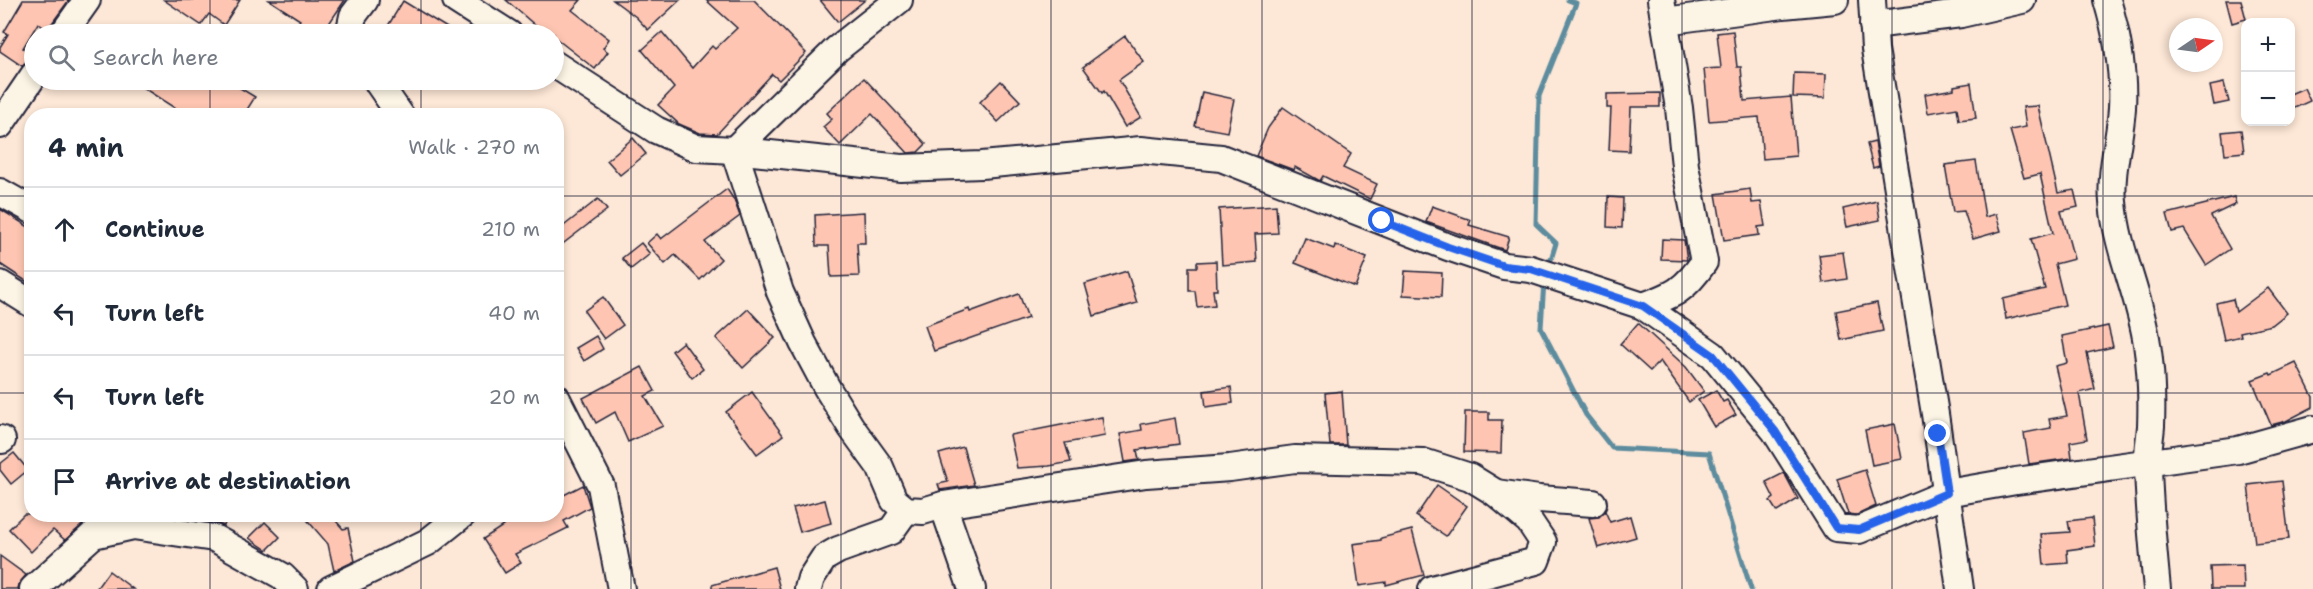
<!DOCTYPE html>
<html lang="en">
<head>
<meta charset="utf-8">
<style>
  body { margin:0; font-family:"Shantell Sans",sans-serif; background:#f2f2f3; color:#1f2937 }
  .controls { position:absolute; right:18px; top:18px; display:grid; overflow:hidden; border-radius:12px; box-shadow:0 3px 9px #0003 }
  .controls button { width:54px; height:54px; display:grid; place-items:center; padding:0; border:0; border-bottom:2px solid #e0e1e3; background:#fff; color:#1f2937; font:30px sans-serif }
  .compass { position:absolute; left:2169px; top:18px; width:54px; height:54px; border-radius:50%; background:#fff; box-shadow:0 3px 9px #0003; rotate:77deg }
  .stop { position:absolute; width:18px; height:18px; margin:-14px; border:4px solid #2563eb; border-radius:50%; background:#fff }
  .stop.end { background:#2563eb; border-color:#fff; box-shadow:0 2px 6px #0008 }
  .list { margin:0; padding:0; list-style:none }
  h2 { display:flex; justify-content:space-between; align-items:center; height:78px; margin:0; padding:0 24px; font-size:26px }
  h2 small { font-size:20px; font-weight:400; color:#747a83 }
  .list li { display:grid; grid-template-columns:39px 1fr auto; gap:18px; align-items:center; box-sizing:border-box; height:84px; padding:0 24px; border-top:2px solid #e0e1e3 }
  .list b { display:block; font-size:22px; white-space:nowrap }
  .list em { font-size:20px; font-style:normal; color:#747a83 }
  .icon { flex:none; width:33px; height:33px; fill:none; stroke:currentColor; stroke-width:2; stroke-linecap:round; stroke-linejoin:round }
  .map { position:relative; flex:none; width:2313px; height:589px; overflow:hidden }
  .search { position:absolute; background:#fff; box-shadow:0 3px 9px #0003; left:24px; top:24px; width:540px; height:66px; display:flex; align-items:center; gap:15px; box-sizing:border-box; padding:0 21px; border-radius:33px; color:#747a83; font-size:22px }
  .panel { position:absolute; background:#fff; box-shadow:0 3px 9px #0003; left:24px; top:108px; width:540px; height:414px; border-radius:24px }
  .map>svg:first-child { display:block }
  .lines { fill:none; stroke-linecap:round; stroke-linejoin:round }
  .stream { stroke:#5d8c9e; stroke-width:5 }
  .building { fill:#fec6b2; stroke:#22223b; stroke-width:1.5 }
  .minor-casing { stroke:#22223b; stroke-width:30 }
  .minor { stroke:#fcf5e5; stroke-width:26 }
  .route { stroke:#2563eb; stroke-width:8 }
  .grid { fill:none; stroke:#22223b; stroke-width:1.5; stroke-opacity:0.55 }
</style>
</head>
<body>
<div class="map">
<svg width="2313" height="589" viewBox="0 0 2313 589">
  <rect width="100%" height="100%" fill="#fde7d6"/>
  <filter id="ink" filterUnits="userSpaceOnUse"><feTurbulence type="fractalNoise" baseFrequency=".0167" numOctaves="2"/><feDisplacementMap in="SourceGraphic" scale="12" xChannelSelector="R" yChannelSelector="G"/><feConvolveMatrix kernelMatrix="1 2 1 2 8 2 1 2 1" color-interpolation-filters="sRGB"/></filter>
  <g filter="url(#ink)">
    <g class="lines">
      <!-- stream -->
      <g class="stream">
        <path d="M1549 266 1556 243 1536 224 1539 96 1576 3 1568 0"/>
        <path d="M1544 281 1541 328 1586 415 1612 448 1709 453 1751 589"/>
      </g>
    </g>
    <!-- building -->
    <g class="building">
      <path d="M23 0H69L47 30 38 23 23 48 32 54 22 66 0 51V47L8 34 4 32Z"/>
      <path d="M164 0H240L224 25 209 14 201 25Z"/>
      <path d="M269 0H345L322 34H290L300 20Z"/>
      <path d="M506 0H581L572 10 609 39 603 48 608 52 595 69 554 37V34H545Z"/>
      <path d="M613 0H680L648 30 636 17Z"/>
      <path d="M706 0H754L806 53 779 80 772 74 717 134 700 133 679 124 658 105 674 88 642 50 662 32 692 68 712 46 715 49 737 28Z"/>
      <path d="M820 0H865L838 22Z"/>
      <path d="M2226 0H2241L2246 19 2232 23Z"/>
      <path d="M403 1 457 34H383Z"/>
      <path d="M1733 31 1737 67H1741L1744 101 1791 97 1796 156 1763 159 1759 117 1709 121 1704 69 1721 68 1717 33Z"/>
      <path d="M1125 36 1144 62 1119 80 1141 117 1125 127 1104 91 1102 93 1083 67Z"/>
      <path d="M1794 73 1826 74 1825 98 1793 97Z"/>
      <path d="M864 78 926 144 918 152 908 153 872 114 840 145 823 127 832 119 827 113Z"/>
      <path d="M131 80H227L255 97 243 116H187Z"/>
      <path d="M1001 81 1020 101 998 122 980 102Z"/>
      <path d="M1971 83 1976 118 1959 120 1957 108 1928 113 1925 94 1954 89V86Z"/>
      <path d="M2224 83 2229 102 2214 105 2210 86Z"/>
      <path d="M2304 88 2310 101 2290 110V94Z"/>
      <path d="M1202 92 1234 99 1227 132 1195 126Z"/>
      <path d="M1660 93V107H1631L1629 151 1609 150 1611 108H1607V94Z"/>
      <path d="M2038 106 2058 193 2074 190 2078 207 2061 211 2074 259 2055 264 2065 305 2006 319 2003 299 2045 289 2031 239 2053 233 2040 174 2024 178 2010 130 2026 127 2023 107Z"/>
      <path d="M1283 107 1351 154 1343 168 1377 184 1370 199 1323 176 1320 181 1295 167 1294 170 1256 156 1268 128Z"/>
      <path d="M2241 130 2244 152 2225 154 2222 132Z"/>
      <path d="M633 138 646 154 620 175 607 160Z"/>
      <path d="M1875 142 1879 166 1873 168 1867 144Z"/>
      <path d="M1976 161 1985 217 1996 214 2001 231 1973 239 1964 211 1953 212 1945 165Z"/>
      <path d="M727 189 734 200 740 216 705 242 721 259 700 280 675 255 665 264 647 243 657 234 661 239Z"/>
      <path d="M1750 189 1752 203 1761 202 1765 226 1758 227 1759 235 1724 240 1716 194Z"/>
      <path d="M1608 197 1623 198 1622 228 1607 227Z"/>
      <path d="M2234 197 2236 204 2211 216 2230 249 2206 265 2184 229 2172 232 2167 214Z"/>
      <path d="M598 199 607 210 556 249V232Z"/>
      <path d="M1877 201 1880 220 1847 227 1843 209Z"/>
      <path d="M1276 205 1278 233 1255 234 1257 262 1222 265 1219 209Z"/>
      <path d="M1432 206 1471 220 1469 225 1509 237 1505 250 1426 222Z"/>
      <path d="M0 209 32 229V285L0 264Z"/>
      <path d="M864 212 865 243H857L859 276 831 277 829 246H816L815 215Z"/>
      <path d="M1305 238 1334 249 1335 245 1367 258 1355 287 1295 263Z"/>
      <path d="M1662 239 1684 240 1687 260 1661 259Z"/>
      <path d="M641 243 650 254 631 269 622 258Z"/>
      <path d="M1843 252 1847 279 1823 283 1819 255Z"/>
      <path d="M1216 261 1217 290H1213L1215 305 1197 307 1195 291H1189V267H1197V262Z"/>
      <path d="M1127 271 1137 303 1094 316 1085 284Z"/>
      <path d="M1405 271 1442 273 1441 297 1403 295Z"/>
      <path d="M2268 288 2287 313 2272 325 2240 332 2241 336 2224 340 2216 303 2233 299 2236 312Z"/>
      <path d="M1019 294 1028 318 934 351 925 326 969 309 970 312Z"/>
      <path d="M603 297 623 325 604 339 584 311Z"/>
      <path d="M1877 303 1883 331 1841 340 1836 311Z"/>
      <path d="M748 309 775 338 743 368 716 338Z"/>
      <path d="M1638 323 1686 367 1704 391 1689 402 1660 361 1650 371 1620 344Z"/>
      <path d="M2108 326 2113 347 2087 353 2095 389 2079 393 2087 439 2070 442 2072 458 2029 464 2024 433 2051 428 2049 419 2067 416 2055 366 2067 363 2062 336Z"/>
      <path d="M596 336 603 349 584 361 576 348Z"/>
      <path d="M683 342 703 369 692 378 672 351Z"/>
      <path d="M2296 363 2313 397V407L2286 421 2271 425 2252 380 2270 373 2271 375Z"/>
      <path d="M642 367 655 391 645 396 663 426 628 442 615 412 596 423 583 398Z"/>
      <path d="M1231 387 1233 403 1206 407 1204 391Z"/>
      <path d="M1716 390 1723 402 1727 400 1736 415 1714 427 1698 400Z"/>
      <path d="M1342 391 1346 445H1330L1325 393Z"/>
      <path d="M752 392 783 435 757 454 726 412Z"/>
      <path d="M1465 412H1489V420H1502L1501 453 1464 452Z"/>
      <path d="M1102 417 1105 436 1065 443 1071 462 1049 466 1017 468 1010 435Z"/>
      <path d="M1175 418 1179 444 1137 450 1139 460 1125 462 1120 434 1142 430 1141 424Z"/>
      <path d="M1895 424 1902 459 1872 465 1865 430Z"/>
      <path d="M963 447 974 485 940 490 938 484 948 482 939 454Z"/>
      <path d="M14 453 28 470 11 484 0 470V464Z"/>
      <path d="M1865 470 1876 506 1857 515 1848 514 1837 479Z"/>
      <path d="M1784 473 1798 499 1777 512 1770 501 1774 498 1766 482Z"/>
      <path d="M2282 481 2289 539 2255 543 2248 485Z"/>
      <path d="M583 485 590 507 564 521 568 528 515 554 521 563 505 573 483 539 521 514H556V499Z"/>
      <path d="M1437 485 1467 506 1446 536 1416 516Z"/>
      <path d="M825 500 831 523 800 532 793 508Z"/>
      <path d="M1605 511 1610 522 1630 516 1636 537 1598 548 1589 518 1599 517Z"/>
      <path d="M24 514H95L65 540 53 530 31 552 9 529Z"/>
      <path d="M169 514H228L224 526 216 523 169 516Z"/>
      <path d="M302 514H330L343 529 348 528 355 561 334 571 328 544Z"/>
      <path d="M2092 518 2095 546 2067 550 2068 563 2044 565 2041 534 2070 532 2068 521Z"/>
      <path d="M265 522 280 537 267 550 249 538Z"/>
      <path d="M1412 530 1424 575 1386 585V582L1359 586 1353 544 1381 540V538Z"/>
      <path d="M0 556 26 575 19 584 18 589H0Z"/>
      <path d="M2243 565 2244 589H2211L2210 566Z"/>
      <path d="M774 567 780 589H712V585Z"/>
      <path d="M109 571 133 589H96Z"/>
    </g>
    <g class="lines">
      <defs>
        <g id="minor">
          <path d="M456 0 509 34"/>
          <path d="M899 0 837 49 734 150 780 292 803 343 827 388 851 427 880 467 894 500 906 510 923 511 943 505 1146 474 1230 468 1295 459 1423 462 1470 477 1496 493 1529 521 1543 542 1536 561 1432 589"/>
          <path d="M1872 0 1875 49 1935 414 1960 589"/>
          <path d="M2107 0C2117 34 2124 72 2122 108 2120 140 2110 171 2113 202 2117 251 2140 295 2147 344 2151 370 2152 399 2151 426 2150 439 2147 453 2148 466 2149 508 2153 548 2157 589"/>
          <path d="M1665 21 1783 5 1835 0"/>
          <path d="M1873 25 1961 14 2022 0"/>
          <path d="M63 34 87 0"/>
          <path d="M349 34 353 16 365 0"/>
          <path d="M554 64 656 130 696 148 734 150 901 168 982 165 1141 150 1221 158 1448 247 1504 266 1531 269 1643 306 1713 355 1775 431 1836 528 1859 530 1947 493 2016 481 2238 450 2313 429"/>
          <path d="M376 80 401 116"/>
          <path d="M0 125 34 75"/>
          <path d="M0 192 32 210"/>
          <path d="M0 284 32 304"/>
          <path d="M1643 306C1674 295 1685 290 1704 262L1685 166 1679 108 1661 0"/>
          <path d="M556 397 601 486 621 589"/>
          <path d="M0 439 2 440"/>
          <path d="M1496 493 1539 499 1593 503"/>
          <path d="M943 505 972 589"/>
          <path d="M33 589 93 535 133 526 214 538 282 576 295 589"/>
          <path d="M331 589 428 542 463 514"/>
          <path d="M808 589 811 578 824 558 838 550 891 531 906 510"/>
        </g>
      </defs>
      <!-- minor casing -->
      <use href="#minor" class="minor-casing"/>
      <!-- minor -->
      <use href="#minor" class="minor"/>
    </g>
  </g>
  <g class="lines" filter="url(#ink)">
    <!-- route -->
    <path class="route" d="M1382 221 1448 247 1504 266 1531 269 1643 306 1713 355 1775 431 1836 528 1859 530 1947 493 1938 434"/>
  </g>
  <!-- grid -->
  <path class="grid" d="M210 0V34M421 0V34M631 0V589M841 0V589M1051 0V589M1262 0V589M1472 0V589M1682 0V589M1892 0V589M2103 0V589M210 80V116M421 80V116M0 196H32M556 196H2313M0 393H32M556 393H2313M210 514V589M421 514V589"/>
</svg>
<div class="controls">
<button>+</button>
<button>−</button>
</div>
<svg class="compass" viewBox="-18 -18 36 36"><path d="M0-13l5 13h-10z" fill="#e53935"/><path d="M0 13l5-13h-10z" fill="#747a83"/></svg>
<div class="stop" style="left:1382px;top:221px"></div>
<div class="stop end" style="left:1938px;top:434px"></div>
<div class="search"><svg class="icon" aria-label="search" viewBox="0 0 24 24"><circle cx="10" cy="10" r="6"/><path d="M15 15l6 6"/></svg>Search here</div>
<section class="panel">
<h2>4 min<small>Walk · 270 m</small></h2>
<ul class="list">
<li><svg class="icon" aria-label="ahead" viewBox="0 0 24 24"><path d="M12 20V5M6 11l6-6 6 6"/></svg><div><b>Continue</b></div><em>210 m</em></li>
<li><svg class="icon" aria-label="left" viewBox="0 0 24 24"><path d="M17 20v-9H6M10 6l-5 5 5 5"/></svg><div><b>Turn left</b></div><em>40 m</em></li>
<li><svg class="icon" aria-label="left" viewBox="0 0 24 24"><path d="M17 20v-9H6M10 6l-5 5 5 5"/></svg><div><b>Turn left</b></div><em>20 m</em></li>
<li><svg class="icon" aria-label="arrive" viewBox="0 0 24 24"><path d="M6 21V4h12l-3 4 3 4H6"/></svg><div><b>Arrive at destination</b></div></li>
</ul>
</section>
</div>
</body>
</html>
